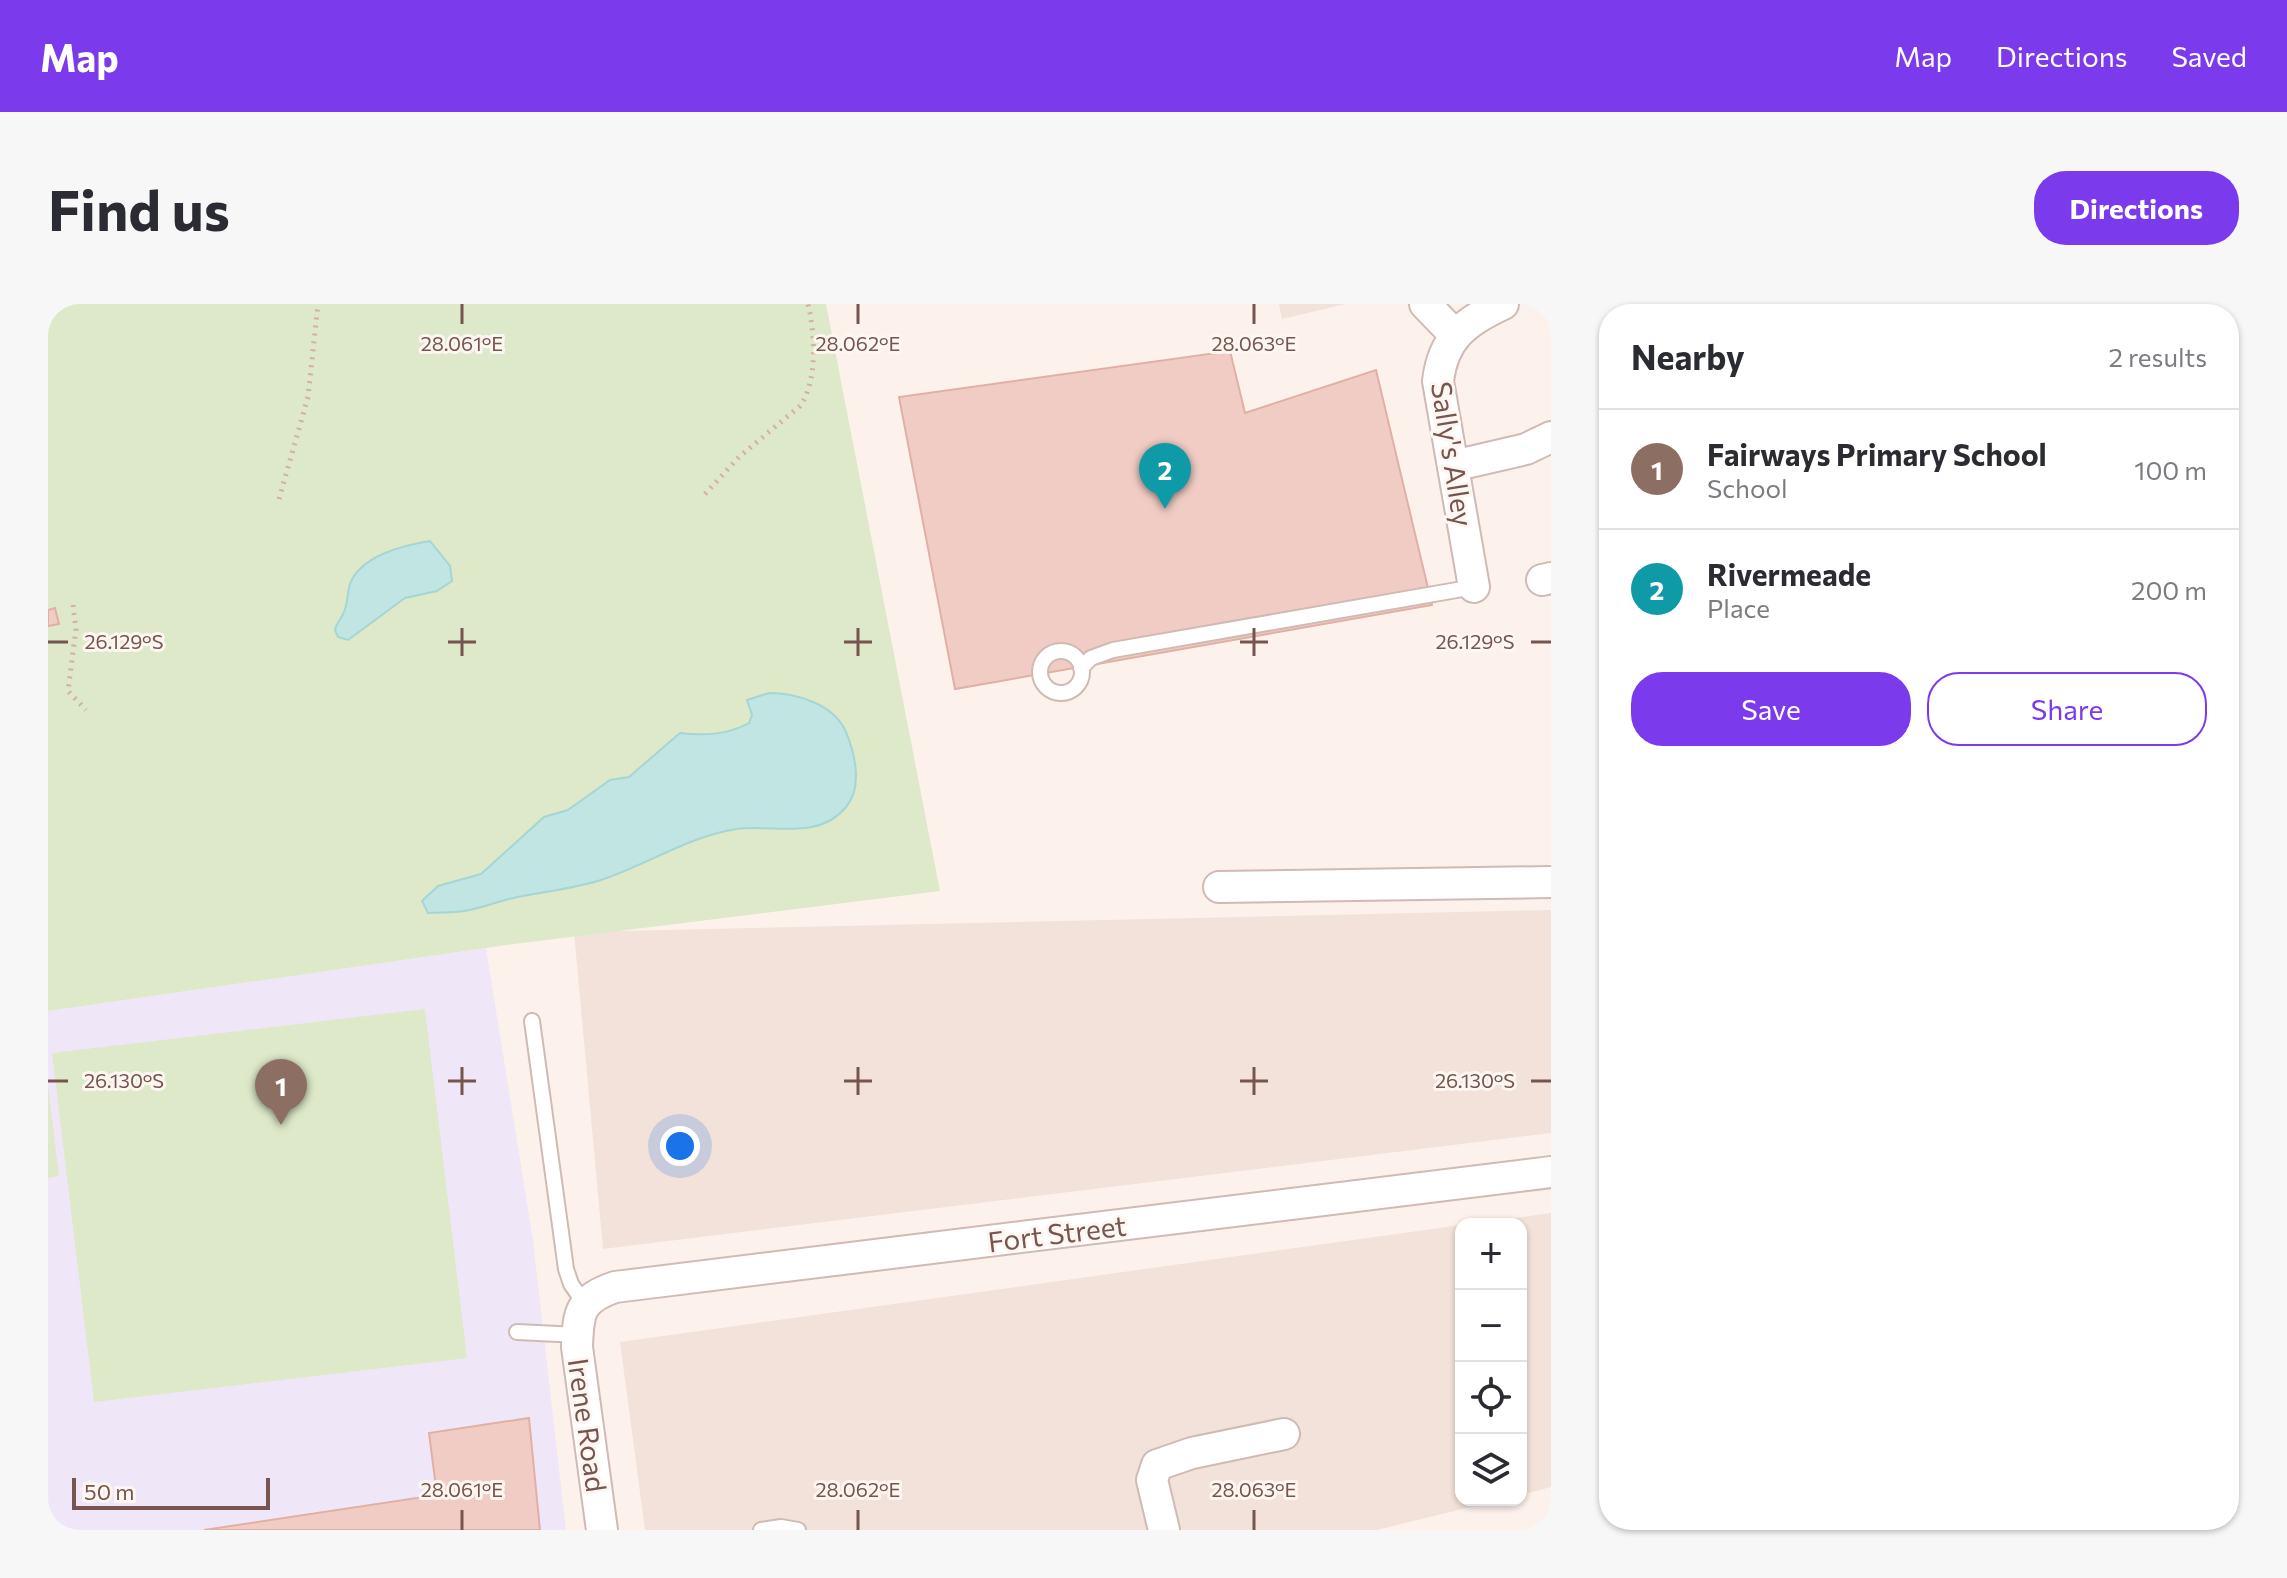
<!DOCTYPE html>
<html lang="en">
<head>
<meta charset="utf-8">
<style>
  body { margin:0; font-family:Commissioner,sans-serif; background:#f7f7f7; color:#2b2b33 }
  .controls { position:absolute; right:24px; bottom:24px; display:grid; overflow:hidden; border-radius:16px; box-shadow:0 2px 6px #0004 }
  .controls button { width:72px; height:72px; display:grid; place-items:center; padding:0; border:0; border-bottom:2px solid #e1e1e2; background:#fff; color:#2b2b33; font:40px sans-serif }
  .scale { position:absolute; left:24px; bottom:20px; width:198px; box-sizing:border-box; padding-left:8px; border:4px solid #76554f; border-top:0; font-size:22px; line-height:28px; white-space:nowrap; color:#76554f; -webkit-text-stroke:6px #fef6f1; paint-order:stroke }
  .you { position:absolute; left:632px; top:842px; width:28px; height:28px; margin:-20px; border:6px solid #fff; border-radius:50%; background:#1a73e8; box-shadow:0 0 0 12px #1a73e833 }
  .badge { display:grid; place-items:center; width:52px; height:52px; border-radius:50%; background:#7c3aed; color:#fff; font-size:26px; font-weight:700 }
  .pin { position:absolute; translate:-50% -66px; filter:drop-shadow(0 2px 4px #0008) }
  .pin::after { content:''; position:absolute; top:42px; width:28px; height:24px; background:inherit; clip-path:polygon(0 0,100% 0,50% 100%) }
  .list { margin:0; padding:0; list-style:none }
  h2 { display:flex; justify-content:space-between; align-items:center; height:104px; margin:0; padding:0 32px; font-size:34px }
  h2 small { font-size:26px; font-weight:400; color:#7c7c81 }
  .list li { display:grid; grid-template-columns:52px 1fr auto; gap:24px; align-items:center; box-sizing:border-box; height:120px; padding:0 32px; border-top:2px solid #e1e1e2 }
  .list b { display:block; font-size:30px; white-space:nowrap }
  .list p { margin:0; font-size:26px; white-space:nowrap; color:#7c7c81 }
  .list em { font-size:26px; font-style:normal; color:#7c7c81 }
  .actions { display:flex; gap:16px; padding:24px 32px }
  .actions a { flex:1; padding:18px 0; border:2px solid #7c3aed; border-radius:32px; text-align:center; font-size:28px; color:#7c3aed }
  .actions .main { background:#7c3aed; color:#fff }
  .icon { flex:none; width:44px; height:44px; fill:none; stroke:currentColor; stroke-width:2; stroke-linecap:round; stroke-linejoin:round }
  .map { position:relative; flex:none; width:1503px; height:1226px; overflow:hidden; border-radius:32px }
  header { display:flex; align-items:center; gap:48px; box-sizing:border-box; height:112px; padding:0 40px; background:#7c3aed; color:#fff }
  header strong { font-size:38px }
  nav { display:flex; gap:44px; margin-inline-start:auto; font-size:28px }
  .intro { display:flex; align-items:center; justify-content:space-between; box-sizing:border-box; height:192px; padding:0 48px }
  h1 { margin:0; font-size:56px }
  .button { padding:20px 36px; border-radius:32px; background:#7c3aed; color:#fff; font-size:28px; font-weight:700 }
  main { display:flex; gap:48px; padding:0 48px }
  aside { flex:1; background:#fff; border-radius:32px; box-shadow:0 2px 6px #0004 }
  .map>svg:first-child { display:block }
  .residential { fill:#f3e2d9 }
  .education { fill:#efe7f8 }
  .green { fill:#dde9c9 }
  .water { fill:#c0e5e3; stroke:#a6d6d4; stroke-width:2 }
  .building { fill:#f0ccc4; stroke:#e1b0a5; stroke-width:2 }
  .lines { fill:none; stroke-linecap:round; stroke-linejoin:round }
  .lane-casing { stroke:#d0bab3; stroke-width:18 }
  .street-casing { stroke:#d0bab3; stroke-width:34 }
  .path { stroke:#d5afa6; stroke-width:5; stroke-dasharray:2 6; stroke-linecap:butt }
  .lane { stroke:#fff; stroke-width:14 }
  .street { stroke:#fff; stroke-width:30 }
  .ticks { fill:none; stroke:#76554f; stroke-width:3 }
  .labels { text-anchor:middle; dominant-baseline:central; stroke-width:6; stroke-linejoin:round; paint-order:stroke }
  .street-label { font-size:28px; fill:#76554f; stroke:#fef6f1 }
  .ticks-label { font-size:20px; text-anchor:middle; fill:#76554f; stroke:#fef6f1; stroke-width:6; stroke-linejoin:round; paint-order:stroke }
</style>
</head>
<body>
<header>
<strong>Map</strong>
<nav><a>Map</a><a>Directions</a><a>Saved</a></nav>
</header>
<div class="intro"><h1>Find us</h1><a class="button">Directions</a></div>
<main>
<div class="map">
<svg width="1503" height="1226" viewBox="0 0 1503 1226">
  <rect width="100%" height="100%" fill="#fcf2eb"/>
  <!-- residential -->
  <g class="residential">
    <path d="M1231 0H1298L1234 15Z"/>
    <path d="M1503 606V829L555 945 526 628Z"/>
    <path d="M1503 909V1183L1473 1191V920H1422Z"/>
    <path d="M1413 921V1196H1451L1329 1226H597L572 1038Z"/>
  </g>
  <!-- education -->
  <path class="education" d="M438 644 485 936 518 1226H0V707Z"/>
  <!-- green -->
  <g class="green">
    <path d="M0 0H778L892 587 466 640 0 707Z"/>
    <path d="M377 705 419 1054 46 1098 4 749Z"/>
    <path d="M0 781 11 872 0 874Z"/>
  </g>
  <!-- water -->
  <g class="water">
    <path d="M382 237 402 262 404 277 389 287 357 294 300 336 290 333 287 326C288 319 292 317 295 310 300 301 299 289 302 280 312 252 356 241 382 237Z"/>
    <path d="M721 389C748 389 786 400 798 428 807 450 815 483 798 503 770 537 726 520 689 525 641 532 599 561 553 576 528 584 501 587 475 592 455 595 436 604 416 607 405 609 392 608 380 609L374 597 390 582 433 570 496 513 520 506 562 476 581 473 632 429C656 432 680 431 701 419L704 411 699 396Z"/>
  </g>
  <!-- building -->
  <g class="building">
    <path d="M1182 47 1197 109 1328 66 1384 301 907 385 851 93Z"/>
    <path d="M7 304 11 320 0 322V306Z"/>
    <path d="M481 1114 492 1226H156L389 1191 381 1129Z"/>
  </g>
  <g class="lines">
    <defs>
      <g id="lane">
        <circle cx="1013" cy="368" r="21"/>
        <path d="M1033 364 1043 354 1065 346 1426 283"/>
        <path d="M484 717 518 965 523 980 537 1000"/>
        <path d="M469 1028 530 1031"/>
        <path d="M713 1226 733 1223 750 1226"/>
      </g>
      <g id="street">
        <path d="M1377 0 1406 30"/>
        <path d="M1405 162 1478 145 1503 133"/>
        <path d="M1494 276 1503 274"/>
        <path d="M1426 283 1390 77C1395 34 1418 17 1455 0"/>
        <path d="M1171 583 1503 578"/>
        <path d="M554 1226 529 1043C530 1008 532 995 567 983L1503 868"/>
        <path d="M1116 1226 1104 1176 1109 1161 1144 1149 1236 1130"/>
      </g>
    </defs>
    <!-- lane casing -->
    <use href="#lane" class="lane-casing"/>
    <!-- street casing -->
    <use href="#street" class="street-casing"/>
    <!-- path -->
    <g class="path">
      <path d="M657 190 691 153 752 102C770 77 767 29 760 0"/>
      <path d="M231 195 260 93 270 0"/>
      <path d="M25 301 28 325 20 387 38 406"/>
    </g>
    <!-- lane -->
    <use href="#lane" class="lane"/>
    <!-- street -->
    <use href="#street" class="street"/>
  </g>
  <!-- ticks -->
  <path class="ticks" d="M414 0V20M810 0V20M1206 0V20M414 324V352M810 324V352M1206 324V352M0 338H20M400 338H428M796 338H824M1192 338H1220M1483 338H1503M414 763V791M810 763V791M1206 763V791M0 777H20M400 777H428M796 777H824M1192 777H1220M1483 777H1503M414 1206V1226M810 1206V1226M1206 1206V1226"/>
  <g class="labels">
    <!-- street labels -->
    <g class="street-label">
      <text transform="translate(1405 150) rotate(81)">Sally's Alley</text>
      <text transform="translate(1009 929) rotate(-7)">Fort Street</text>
      <text transform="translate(540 1121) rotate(82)">Irene Road</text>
    </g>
  </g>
  <g class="ticks-label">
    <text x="414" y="47">28.061°E</text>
    <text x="810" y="47">28.062°E</text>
    <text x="1206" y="47">28.063°E</text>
    <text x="76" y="345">26.129°S</text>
    <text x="1427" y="345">26.129°S</text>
    <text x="76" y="784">26.130°S</text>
    <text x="1427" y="784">26.130°S</text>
    <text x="414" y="1193">28.061°E</text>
    <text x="810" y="1193">28.062°E</text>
    <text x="1206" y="1193">28.063°E</text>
  </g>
</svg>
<div class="controls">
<button>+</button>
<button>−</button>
<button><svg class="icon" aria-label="locate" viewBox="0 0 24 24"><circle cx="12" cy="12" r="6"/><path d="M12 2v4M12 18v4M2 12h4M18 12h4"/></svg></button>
<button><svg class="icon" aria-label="layers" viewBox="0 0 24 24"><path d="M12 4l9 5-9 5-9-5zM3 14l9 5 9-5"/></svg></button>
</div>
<div class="scale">50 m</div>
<div class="you"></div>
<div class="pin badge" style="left:233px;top:821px;background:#8d6e63">1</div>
<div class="pin badge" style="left:1117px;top:205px;background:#0f9aa8">2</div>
</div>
<aside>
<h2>Nearby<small>2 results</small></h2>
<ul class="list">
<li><span class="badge" style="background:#8d6e63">1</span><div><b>Fairways Primary School</b><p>School</p></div><em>100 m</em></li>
<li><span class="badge" style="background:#0f9aa8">2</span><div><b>Rivermeade</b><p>Place</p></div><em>200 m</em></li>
</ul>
<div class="actions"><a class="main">Save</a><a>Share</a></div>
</aside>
</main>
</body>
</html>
